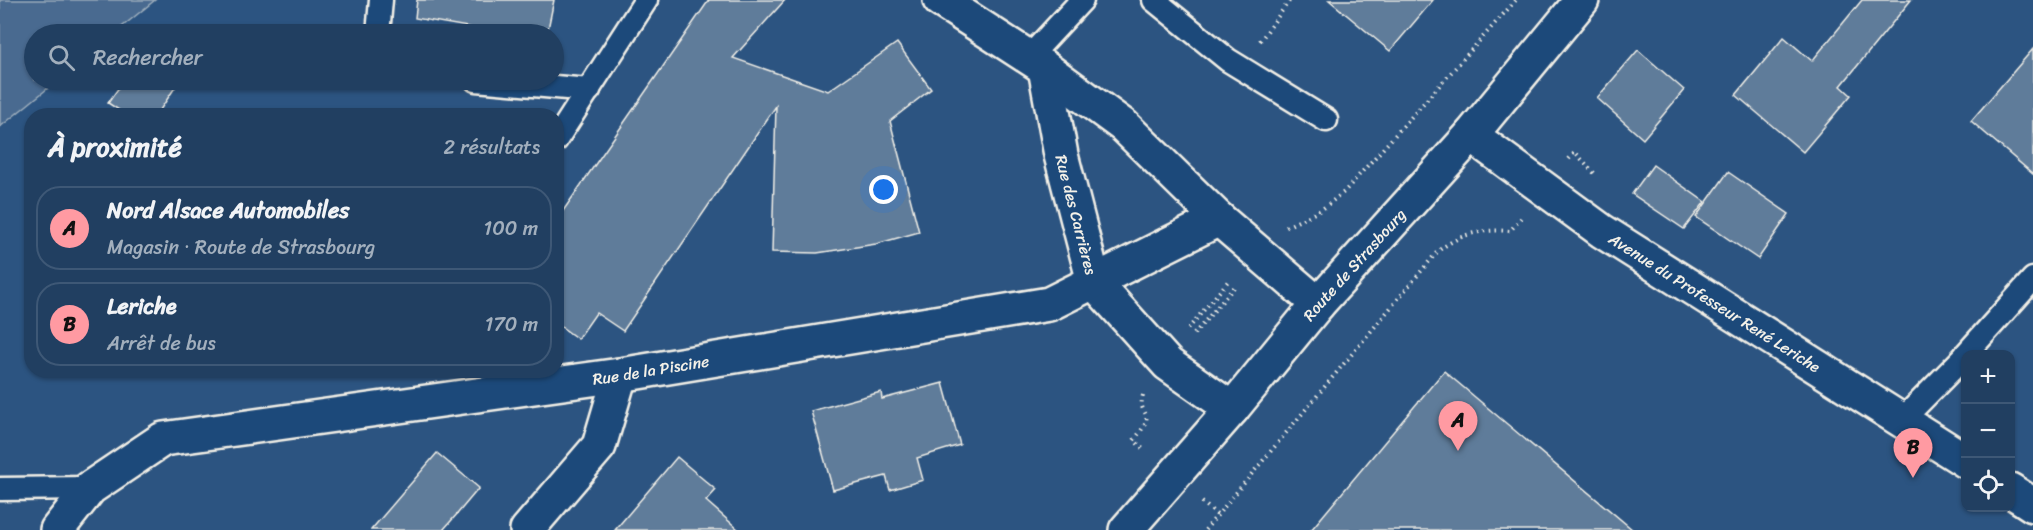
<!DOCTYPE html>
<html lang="fr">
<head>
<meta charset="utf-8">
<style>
  body { margin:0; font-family:Sriracha,sans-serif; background:#294667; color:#f1f3f6 }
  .controls { position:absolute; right:18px; bottom:18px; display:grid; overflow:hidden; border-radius:12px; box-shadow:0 2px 4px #0004 }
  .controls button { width:54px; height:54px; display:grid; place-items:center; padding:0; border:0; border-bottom:2px solid #3e5876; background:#213f61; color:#f1f3f6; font:30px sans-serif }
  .you { position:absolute; left:884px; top:190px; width:21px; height:21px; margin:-15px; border:4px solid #fff; border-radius:50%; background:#1a73e8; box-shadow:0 0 0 9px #1a73e833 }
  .badge { display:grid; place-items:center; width:39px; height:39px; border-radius:50%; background:#ff9aa2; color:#111; font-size:20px; font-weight:700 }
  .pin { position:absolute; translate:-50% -50px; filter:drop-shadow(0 2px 3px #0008) }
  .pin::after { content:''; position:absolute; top:32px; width:21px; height:18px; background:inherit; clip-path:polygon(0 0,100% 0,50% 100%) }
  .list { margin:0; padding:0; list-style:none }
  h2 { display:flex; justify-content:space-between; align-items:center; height:78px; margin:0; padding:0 24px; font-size:26px }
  h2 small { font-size:20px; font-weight:400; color:#a2afbd }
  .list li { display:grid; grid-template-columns:39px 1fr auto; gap:18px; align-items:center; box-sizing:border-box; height:84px; margin:0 12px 12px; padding:0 12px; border:2px solid #3e5876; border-radius:24px }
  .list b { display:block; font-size:22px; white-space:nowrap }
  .list p { margin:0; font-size:20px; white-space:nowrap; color:#a2afbd }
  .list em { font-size:20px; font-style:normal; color:#a2afbd }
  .icon { flex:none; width:33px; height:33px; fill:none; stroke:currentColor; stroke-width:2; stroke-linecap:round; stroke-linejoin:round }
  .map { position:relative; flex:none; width:2033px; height:530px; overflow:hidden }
  .search { position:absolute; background:#213f61; box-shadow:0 2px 4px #0004; left:24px; top:24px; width:540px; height:66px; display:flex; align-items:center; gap:15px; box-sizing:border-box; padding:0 21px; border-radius:33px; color:#a2afbd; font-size:22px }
  .panel { position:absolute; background:#213f61; box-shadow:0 2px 4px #0004; left:24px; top:108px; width:540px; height:270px; border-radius:24px }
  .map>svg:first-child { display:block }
  .green { fill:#496b90; stroke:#9eaebc; stroke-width:1.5 }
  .building { fill:#5e7b9a; stroke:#f4f1e8; stroke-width:1.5 }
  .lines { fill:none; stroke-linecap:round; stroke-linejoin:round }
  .service-casing { stroke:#f4f1e8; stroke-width:27 }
  .minor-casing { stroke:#f4f1e8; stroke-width:38 }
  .primary-casing { stroke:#f4f1e8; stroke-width:38 }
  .path { stroke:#f4f1e8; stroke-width:4; stroke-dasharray:1.5 4.5; stroke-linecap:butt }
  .service { stroke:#1f4a7a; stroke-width:22 }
  .minor { stroke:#1f4a7a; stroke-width:33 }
  .primary { stroke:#1f4a7a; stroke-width:33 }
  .labels { text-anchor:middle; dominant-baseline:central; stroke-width:5; stroke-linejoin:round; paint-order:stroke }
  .street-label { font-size:16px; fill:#f4f1e8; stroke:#1f4a7a }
</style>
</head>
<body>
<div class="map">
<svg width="2033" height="530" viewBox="0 0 2033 530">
  <rect width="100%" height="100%" fill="#2c5481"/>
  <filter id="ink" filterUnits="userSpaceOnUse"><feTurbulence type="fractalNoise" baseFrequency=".0167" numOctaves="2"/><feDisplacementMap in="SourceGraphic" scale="12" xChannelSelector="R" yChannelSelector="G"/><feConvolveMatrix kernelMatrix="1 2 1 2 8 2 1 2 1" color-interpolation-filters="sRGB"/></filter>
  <g filter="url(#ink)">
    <!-- green -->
    <path class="green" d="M0 0H155L113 34H34V80H58L0 127Z"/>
    <!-- building -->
    <g class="building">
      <path d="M417 0H554L547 34H508L415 18Z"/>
      <path d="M709 0H785L733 58 828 91 897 43 931 89 890 121 919 232 876 244 817 253 772 252 776 106 623 331 596 313 578 339 556 323V221Z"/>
      <path d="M1329 0H1433L1390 51Z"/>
      <path d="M1862 0H1911L1841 86 1851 95 1803 152 1736 95 1784 37 1812 61Z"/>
      <path d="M2033 49V174L1971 121Z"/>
      <path d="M1638 50 1684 90 1643 139 1597 98Z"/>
      <path d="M124 80H180L156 116H128L108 103Z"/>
      <path d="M1653 165 1705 202 1684 229 1632 194Z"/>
      <path d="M1728 172 1789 214 1758 259 1696 217Z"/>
      <path d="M1444 371 1633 530H1311Z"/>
      <path d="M943 383 960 445 917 458 923 480 890 490 886 476 833 490 811 411 881 392 882 399Z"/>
      <path d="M437 453 479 488 458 513 443 530H371Z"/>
      <path d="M677 457 716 490 706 501 739 530H615Z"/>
    </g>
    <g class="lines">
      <defs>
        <g id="service">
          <path d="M1154 0 1228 60 1326 120"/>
          <path d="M378 34 381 0"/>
          <path d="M1029 57 1082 0"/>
          <path d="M476 80 589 90"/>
          <path d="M556 140 646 0"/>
          <path d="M1966 354 2033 279"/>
          <path d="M1901 421 1966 355"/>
          <path d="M0 489 90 488"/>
        </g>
        <g id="minor">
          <path d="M940 0 1045 68 1124 126 1219 219 1318 304"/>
          <path id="s1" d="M1045 68 1061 155 1094 282 1168 364 1232 409"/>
          <path id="s2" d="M1471 135 1602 231 1966 461"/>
          <path d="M2010 490 2033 505"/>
          <path id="s3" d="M57 530 90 488 163 439 620 375 1049 304 1219 219"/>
          <path d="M527 530 599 446 620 375"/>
        </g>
        <g id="primary">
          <path id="s4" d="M1126 530 1232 409 1318 304 1471 135 1582 0"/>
        </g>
      </defs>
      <!-- service casing -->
      <use href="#service" class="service-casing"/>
      <!-- minor casing -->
      <use href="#minor" class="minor-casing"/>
      <!-- primary casing -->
      <use href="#primary" class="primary-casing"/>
      <!-- path -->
      <g class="path">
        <path d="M1260 41 1290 0"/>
        <path d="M1569 159 1575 152 1596 175"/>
        <path d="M1286 227 1321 210 1344 192 1516 0"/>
        <path d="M1188 329 1229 280"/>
        <path d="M1194 334 1236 285"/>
        <path d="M1143 395C1136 418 1160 408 1134 440L1145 451"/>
        <path d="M1202 502 1217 515"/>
        <path d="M1205 530 1438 251C1461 233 1482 229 1510 231L1521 218"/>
      </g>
      <!-- service -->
      <use href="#service" class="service"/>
      <!-- minor -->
      <use href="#minor" class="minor"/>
      <!-- primary -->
      <use href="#primary" class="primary"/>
    </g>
  </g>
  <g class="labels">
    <!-- street labels -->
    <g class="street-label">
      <text stroke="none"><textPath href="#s1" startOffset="150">Rue des Carrières</textPath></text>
      <text stroke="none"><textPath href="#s4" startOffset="350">Route de Strasbourg</textPath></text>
      <text stroke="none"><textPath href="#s2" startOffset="296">Avenue du Professeur René Leriche</textPath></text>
      <text stroke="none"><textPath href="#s3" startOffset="634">Rue de la Piscine</textPath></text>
    </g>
  </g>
</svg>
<div class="controls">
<button>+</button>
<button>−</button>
<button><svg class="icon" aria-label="locate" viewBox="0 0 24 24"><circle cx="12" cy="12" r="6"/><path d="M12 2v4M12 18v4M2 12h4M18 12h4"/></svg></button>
</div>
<div class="you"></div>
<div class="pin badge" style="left:1458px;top:451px">A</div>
<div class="pin badge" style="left:1913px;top:478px">B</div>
<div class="search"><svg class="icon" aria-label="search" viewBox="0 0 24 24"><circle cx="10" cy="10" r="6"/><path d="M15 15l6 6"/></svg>Rechercher</div>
<section class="panel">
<h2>À proximité<small>2 résultats</small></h2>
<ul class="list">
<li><span class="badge">A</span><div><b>Nord Alsace Automobiles</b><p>Magasin · Route de Strasbourg</p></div><em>100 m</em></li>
<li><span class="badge">B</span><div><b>Leriche</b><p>Arrêt de bus</p></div><em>170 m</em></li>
</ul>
</section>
</div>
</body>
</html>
